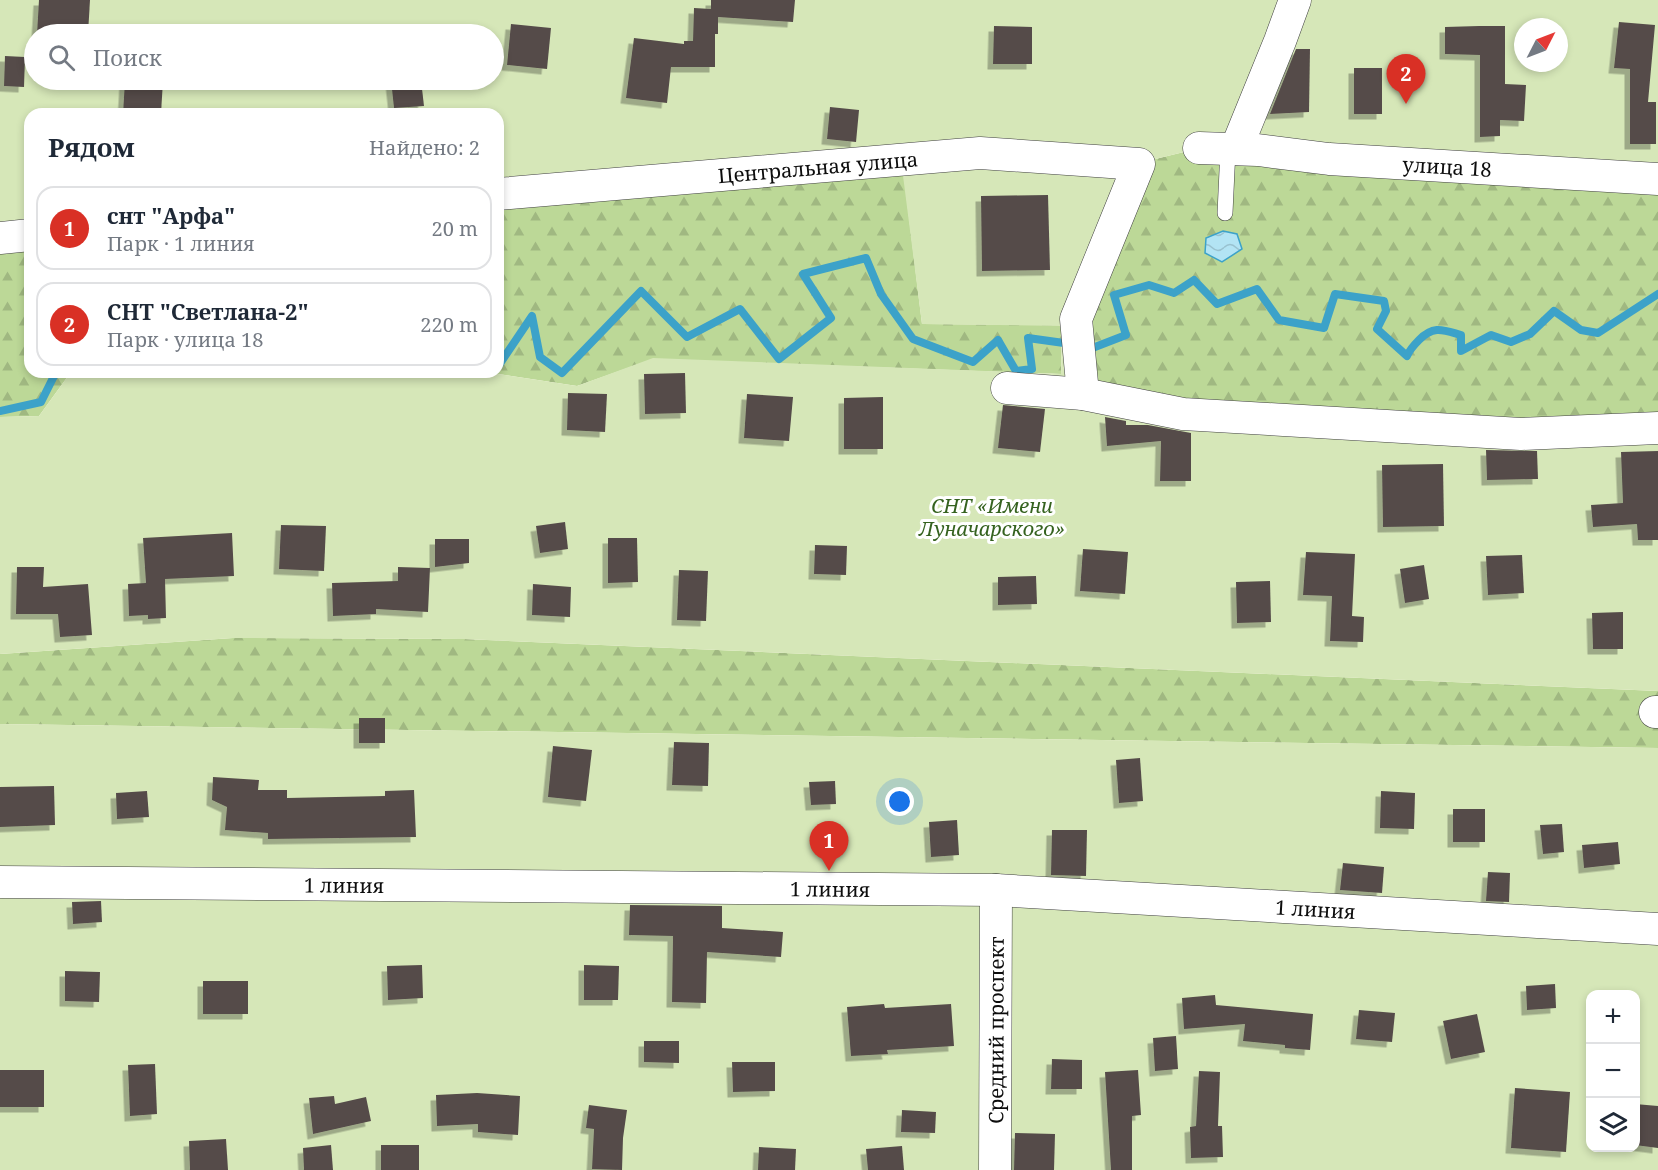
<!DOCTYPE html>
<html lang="ru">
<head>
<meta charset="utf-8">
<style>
  body { margin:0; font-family:"Noto Serif",serif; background:#f6f6f7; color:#1f2937 }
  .controls { position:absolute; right:18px; bottom:18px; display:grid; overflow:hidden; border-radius:12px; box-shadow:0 3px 9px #0003 }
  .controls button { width:54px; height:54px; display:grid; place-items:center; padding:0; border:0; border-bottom:2px solid #e0e1e3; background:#fff; color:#1f2937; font:30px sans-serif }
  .compass { position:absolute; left:1514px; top:18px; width:54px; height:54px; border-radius:50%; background:#fff; box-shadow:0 3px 9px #0003; rotate:48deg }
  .you { position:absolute; left:900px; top:802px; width:21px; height:21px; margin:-15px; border:4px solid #fff; border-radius:50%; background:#1a73e8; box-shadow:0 0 0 9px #1a73e833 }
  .badge { display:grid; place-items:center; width:39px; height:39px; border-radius:50%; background:#d93025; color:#fff; font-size:20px; font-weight:700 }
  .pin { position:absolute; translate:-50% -50px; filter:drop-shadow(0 2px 3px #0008) }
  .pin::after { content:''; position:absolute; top:32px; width:21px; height:18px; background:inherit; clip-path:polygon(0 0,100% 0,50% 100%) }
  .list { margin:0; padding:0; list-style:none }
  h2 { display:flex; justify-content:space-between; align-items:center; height:78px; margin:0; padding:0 24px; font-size:26px }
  h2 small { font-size:20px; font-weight:400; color:#747a83 }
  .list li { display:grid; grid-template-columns:39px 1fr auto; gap:18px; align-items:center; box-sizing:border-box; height:84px; margin:0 12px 12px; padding:0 12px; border:2px solid #e0e1e3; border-radius:18px }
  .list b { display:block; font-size:22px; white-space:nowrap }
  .list p { margin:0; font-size:20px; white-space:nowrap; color:#747a83 }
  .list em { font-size:20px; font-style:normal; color:#747a83 }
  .icon { flex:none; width:33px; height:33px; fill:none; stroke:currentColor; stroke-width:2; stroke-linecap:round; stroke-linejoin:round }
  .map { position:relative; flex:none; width:1658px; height:1170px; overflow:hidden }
  .search { position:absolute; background:#fff; box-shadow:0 3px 9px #0003; left:24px; top:24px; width:480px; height:66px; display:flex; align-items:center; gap:15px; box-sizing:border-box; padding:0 21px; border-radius:33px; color:#747a83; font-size:22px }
  .panel { position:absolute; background:#fff; box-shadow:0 3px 9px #0003; left:24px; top:108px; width:480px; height:270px; border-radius:18px }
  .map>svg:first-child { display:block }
  .forest { fill:url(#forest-firs) }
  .garden { fill:#d6e7b8; fill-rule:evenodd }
  .water { fill:url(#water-waves); stroke:#3ca2c9; stroke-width:1.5 }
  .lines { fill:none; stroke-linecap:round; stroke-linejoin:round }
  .stream { stroke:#3ca2c9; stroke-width:8 }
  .building { fill:#554c49; filter:url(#shadow) }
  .lane-casing { stroke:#404040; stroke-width:16 }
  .street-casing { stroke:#404040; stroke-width:33 }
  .lane { stroke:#fff; stroke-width:15 }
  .street { stroke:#fff; stroke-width:32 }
  .labels { text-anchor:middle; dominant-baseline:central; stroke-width:6; stroke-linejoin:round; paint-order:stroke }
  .street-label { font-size:20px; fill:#0d0d0d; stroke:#fff }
  .park-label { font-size:20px; font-style:italic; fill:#35621f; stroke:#fff }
</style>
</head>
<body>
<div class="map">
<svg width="1658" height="1170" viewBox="0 0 1658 1170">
  <defs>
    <pattern id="forest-firs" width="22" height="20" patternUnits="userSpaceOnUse" patternTransform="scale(1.5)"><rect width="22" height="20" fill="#bcd897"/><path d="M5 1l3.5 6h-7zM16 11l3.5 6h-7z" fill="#a0b881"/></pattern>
    <pattern id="water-waves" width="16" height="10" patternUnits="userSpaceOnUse" patternTransform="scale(1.5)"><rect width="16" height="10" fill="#b3e4f4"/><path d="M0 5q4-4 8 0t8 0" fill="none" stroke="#99c2d0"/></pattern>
    <filter id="shadow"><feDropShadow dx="-5.5" dy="5.5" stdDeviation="0" flood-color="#0004"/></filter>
  </defs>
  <rect width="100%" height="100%" fill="#fef9ed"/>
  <!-- forest -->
  <g class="forest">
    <path d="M1192 150 1658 179V428L1521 434 1083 388 1076 319 1135 164Z"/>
    <path d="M902 160 922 324 1062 325 1061 374 653 359 577 386 485 372H498V194Z"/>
    <path d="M30 235V372H71L39 416 0 417V238Z"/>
    <path d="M233 638 464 639 1658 691V748L0 724V654Z"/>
  </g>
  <!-- garden -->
  <g class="garden">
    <path d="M0 0H1658V179L1192 150 1135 164 1076 319 1083 388 1183 414 1658 428V691L464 639 233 638 0 654V417L39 416 71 372H485L577 386 653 358 1061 374 1062 326 922 324 901 160 498 194V114H30V235L0 238ZM1523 27H1559V63H1523ZM34 34H494V80H34Z"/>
    <path d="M0 724 1658 748V1170H0ZM1590 994H1636V1148H1590Z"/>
  </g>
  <!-- water -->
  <path class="water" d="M1223 231 1237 234 1242 249 1222 262 1205 253 1206 238Z"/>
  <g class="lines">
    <!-- stream -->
    <g class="stream">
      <path d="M1095 347 1126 335 1114 295 1149 285 1174 293 1194 280 1217 304 1257 289 1279 320 1324 328 1335 294 1384 301 1386 311 1377 329 1407 356C1410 349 1414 345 1419 340 1434 325 1443 330 1461 335V351L1491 335 1511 342 1530 334 1554 311 1581 330 1598 333 1658 294"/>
      <path d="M498 364 499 365 532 316 540 357 562 373 641 291 687 337 740 309 779 359 831 318 803 274 866 258 881 294 913 339 973 362 998 340 1016 371 1032 369 1028 338 1071 344"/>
      <path d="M0 411 41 402 56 372"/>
    </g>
  </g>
  <!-- building -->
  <g class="building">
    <path d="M39 0H90L88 34H37Z"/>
    <path d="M711 0H795L793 22 718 17V34H715V67H671L667 103 626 98 634 38 684 44V41H693L694 8 711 9Z"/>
    <path d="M1619 22 1655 25 1648 102H1656V144H1630V69L1614 68Z"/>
    <path d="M511 24 551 28 547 69 507 65Z"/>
    <path d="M994 26 1032 27V64H993Z"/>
    <path d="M1479 26H1505V84L1526 85 1524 121 1500 120V136L1480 137V55L1445 54V27Z"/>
    <path d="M1296 49H1310L1309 112 1270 114Z"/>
    <path d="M5 56 25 57 24 87 4 86Z"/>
    <rect x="1354" y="68" width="28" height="46"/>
    <path d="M125 80H163L161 114H123Z"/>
    <path d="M391 80H421L424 106 394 108Z"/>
    <path d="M830 107 859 110 856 142 827 139Z"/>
    <path d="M1048 195 1050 270 982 271 981 196Z"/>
    <path d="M685 373 686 413 645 414 644 374Z"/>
    <path d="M568 393 607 394 605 432 567 430Z"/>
    <path d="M747 394 793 397 789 441 744 438Z"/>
    <path d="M883 397V449H844V398Z"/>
    <path d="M1003 405 1045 409 1040 452 998 448Z"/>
    <path d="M1105 417 1126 421V425H1148L1191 433V481H1160L1161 441 1107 446Z"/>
    <path d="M1486 450 1537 451 1538 479 1487 480Z"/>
    <path d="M1658 451V540H1638L1637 524 1593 527 1591 505 1623 503 1621 452Z"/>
    <path d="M1443 464 1444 526 1383 527 1382 465Z"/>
    <path d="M565 522 568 549 540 553 536 526Z"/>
    <path d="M281 525 326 526 324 571 279 569Z"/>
    <path d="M232 533 234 576 165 579 166 618 148 619V615L129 616 128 584 146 583 143 538Z"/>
    <path d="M608 538H637L638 582 608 583Z"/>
    <path d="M435 539H469V563L435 567Z"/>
    <path d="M815 545 847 546 846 575 814 574Z"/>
    <path d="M1083 549 1128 552 1125 594 1080 591Z"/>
    <path d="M1306 552 1355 554 1352 616 1364 617 1363 642 1330 641 1332 596 1303 595Z"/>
    <path d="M1522 555 1524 593 1488 595 1486 556Z"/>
    <path d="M1424 565 1429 599 1405 603 1400 569Z"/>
    <path d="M17 567H44L43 587 88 584 92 635 60 637 58 614H16Z"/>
    <path d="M398 567 430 568 428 612 376 609V614L333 616 332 583 398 581Z"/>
    <path d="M679 570 708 571 706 621 677 620Z"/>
    <path d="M1036 576 1037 604 998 605V577Z"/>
    <path d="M1270 581 1271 622 1237 623 1236 582Z"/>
    <path d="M533 584 571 587 570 617 532 615Z"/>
    <path d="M1623 612V649H1593L1592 613Z"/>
    <rect x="359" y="718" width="26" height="25"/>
    <path d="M674 742 709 743 708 786 672 785Z"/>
    <path d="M553 746 592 750 586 801 548 797Z"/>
    <path d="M1140 758 1143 801 1119 803 1116 760Z"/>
    <path d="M213 777 259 780 258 790H287V798L385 796V791L414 790 416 837 268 839V833L225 830 227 807 212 800Z"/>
    <path d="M835 781 836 804 811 805 809 782Z"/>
    <path d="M54 786 55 825 0 827V787Z"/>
    <path d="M147 791 149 817 117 819 116 793Z"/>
    <path d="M1381 791 1415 793 1414 829 1380 828Z"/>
    <rect x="1453" y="809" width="32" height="33"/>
    <path d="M957 820 959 855 931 857 929 822Z"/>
    <path d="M1562 824 1564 852 1543 854 1540 825Z"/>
    <path d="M1052 830H1087L1086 876 1051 875Z"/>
    <path d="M1618 842 1620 864 1584 868 1582 845Z"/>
    <path d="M1343 863 1384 867 1382 893 1340 890Z"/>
    <path d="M1488 872 1510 873 1509 902 1486 901Z"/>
    <path d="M101 901 102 922 73 924 72 902Z"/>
    <path d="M630 905 722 906V928L783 932 781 957 707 952 706 1003 672 1002 673 936 629 935Z"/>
    <path d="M422 965 423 998 388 1000 387 966Z"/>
    <path d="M584 965 619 966 618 1000H584Z"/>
    <path d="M65 971 100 972 99 1002 65 1001Z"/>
    <rect x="203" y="981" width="45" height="33"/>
    <path d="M1555 984 1556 1008 1527 1010 1526 986Z"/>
    <path d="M1215 995 1216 1005 1313 1014 1310 1050 1285 1048V1045L1243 1041 1245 1024 1184 1029 1182 998Z"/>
    <path d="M884 1004 885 1008 951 1004 954 1046 887 1050 888 1054 851 1056 847 1007Z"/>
    <path d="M1359 1010 1395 1013 1392 1042 1356 1039Z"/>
    <path d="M1477 1014 1485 1052 1451 1059 1443 1021Z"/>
    <path d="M1176 1036 1178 1069 1155 1071 1153 1038Z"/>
    <path d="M644 1041H679V1063L644 1062Z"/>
    <path d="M1052 1059 1082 1060V1089H1051Z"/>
    <path d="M732 1062H775V1091L733 1092Z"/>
    <path d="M155 1064 157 1114 130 1116 128 1065Z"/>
    <rect x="0" y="1070" width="44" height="37"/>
    <path d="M1138 1070 1141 1115 1132 1116V1170H1111L1105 1072Z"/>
    <path d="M1199 1071 1220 1072 1218 1126H1222L1223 1157 1191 1158 1190 1127 1196 1126Z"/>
    <path d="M1515 1088 1570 1092 1566 1152 1511 1148Z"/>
    <path d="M477 1093 520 1096 518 1135 478 1132V1124L437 1126 436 1095Z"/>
    <path d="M334 1096 335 1104 366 1097 371 1121 313 1134 309 1098Z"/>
    <path d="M1635 1104 1658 1106V1148L1635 1145Z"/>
    <path d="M589 1105 627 1110 623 1138 622 1170 592 1169 594 1129 586 1128Z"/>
    <path d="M902 1110 936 1112 935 1133 901 1132Z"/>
    <path d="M1015 1133 1055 1134 1054 1170H1014Z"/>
    <path d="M226 1139 228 1170H190L189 1141Z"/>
    <path d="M331 1145 333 1170H304L303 1148Z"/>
    <rect x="381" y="1145" width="38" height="25"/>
    <path d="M902 1146 904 1170H868L866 1149Z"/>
    <path d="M759 1147 796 1149 795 1170H758Z"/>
  </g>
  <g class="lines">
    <defs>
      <path id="lane" d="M1225 213 1228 149"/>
      <g id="street">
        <path id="s1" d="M1199 148 1258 150 1329 159 1658 179"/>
        <path d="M1236 149 1280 41 1295 0"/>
        <path id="s2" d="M498 194 980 153 1139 164 1076 319 1083 394"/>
        <path d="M0 238 30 235"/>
        <path d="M1007 388 1083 394 1183 414 1521 434 1658 428"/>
        <path d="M1655 712H1658"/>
        <path id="s3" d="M0 882 996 890 1658 929"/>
        <path id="s4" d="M995 1170 996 890"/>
      </g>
    </defs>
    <!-- lane casing -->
    <use href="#lane" class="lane-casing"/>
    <!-- street casing -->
    <use href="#street" class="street-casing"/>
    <!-- lane -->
    <use href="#lane" class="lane"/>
    <!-- street -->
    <use href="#street" class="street"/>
  </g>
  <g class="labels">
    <!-- street labels -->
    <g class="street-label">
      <text stroke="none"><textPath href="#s1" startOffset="249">улица 18</textPath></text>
      <text stroke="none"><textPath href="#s2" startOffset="321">Центральная улица</textPath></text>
      <text stroke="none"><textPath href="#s3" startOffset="344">1 линия</textPath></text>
      <text stroke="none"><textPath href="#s3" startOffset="830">1 линия</textPath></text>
      <text stroke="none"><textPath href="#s3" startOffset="1316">1 линия</textPath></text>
      <text stroke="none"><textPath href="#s4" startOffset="140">Средний проспект</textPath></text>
    </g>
    <!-- park labels -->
    <g class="park-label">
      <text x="992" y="505">СНТ «Имени<tspan x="992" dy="23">Луначарского»</tspan></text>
    </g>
  </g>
</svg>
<div class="controls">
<button>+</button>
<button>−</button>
<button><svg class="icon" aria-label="layers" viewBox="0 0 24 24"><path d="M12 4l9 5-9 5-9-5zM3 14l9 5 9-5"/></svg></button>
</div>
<svg class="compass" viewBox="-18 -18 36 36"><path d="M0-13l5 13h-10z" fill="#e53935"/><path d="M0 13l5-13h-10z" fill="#747a83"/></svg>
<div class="you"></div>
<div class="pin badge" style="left:829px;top:871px">1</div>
<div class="pin badge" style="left:1406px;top:104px">2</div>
<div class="search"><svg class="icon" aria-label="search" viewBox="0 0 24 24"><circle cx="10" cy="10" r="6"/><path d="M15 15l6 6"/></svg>Поиск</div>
<section class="panel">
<h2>Рядом<small>Найдено: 2</small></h2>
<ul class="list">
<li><span class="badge">1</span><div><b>снт &quot;Арфа&quot;</b><p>Парк · 1 линия</p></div><em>20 m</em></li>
<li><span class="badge">2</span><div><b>СНТ &quot;Светлана-2&quot;</b><p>Парк · улица 18</p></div><em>220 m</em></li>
</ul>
</section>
</div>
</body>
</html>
